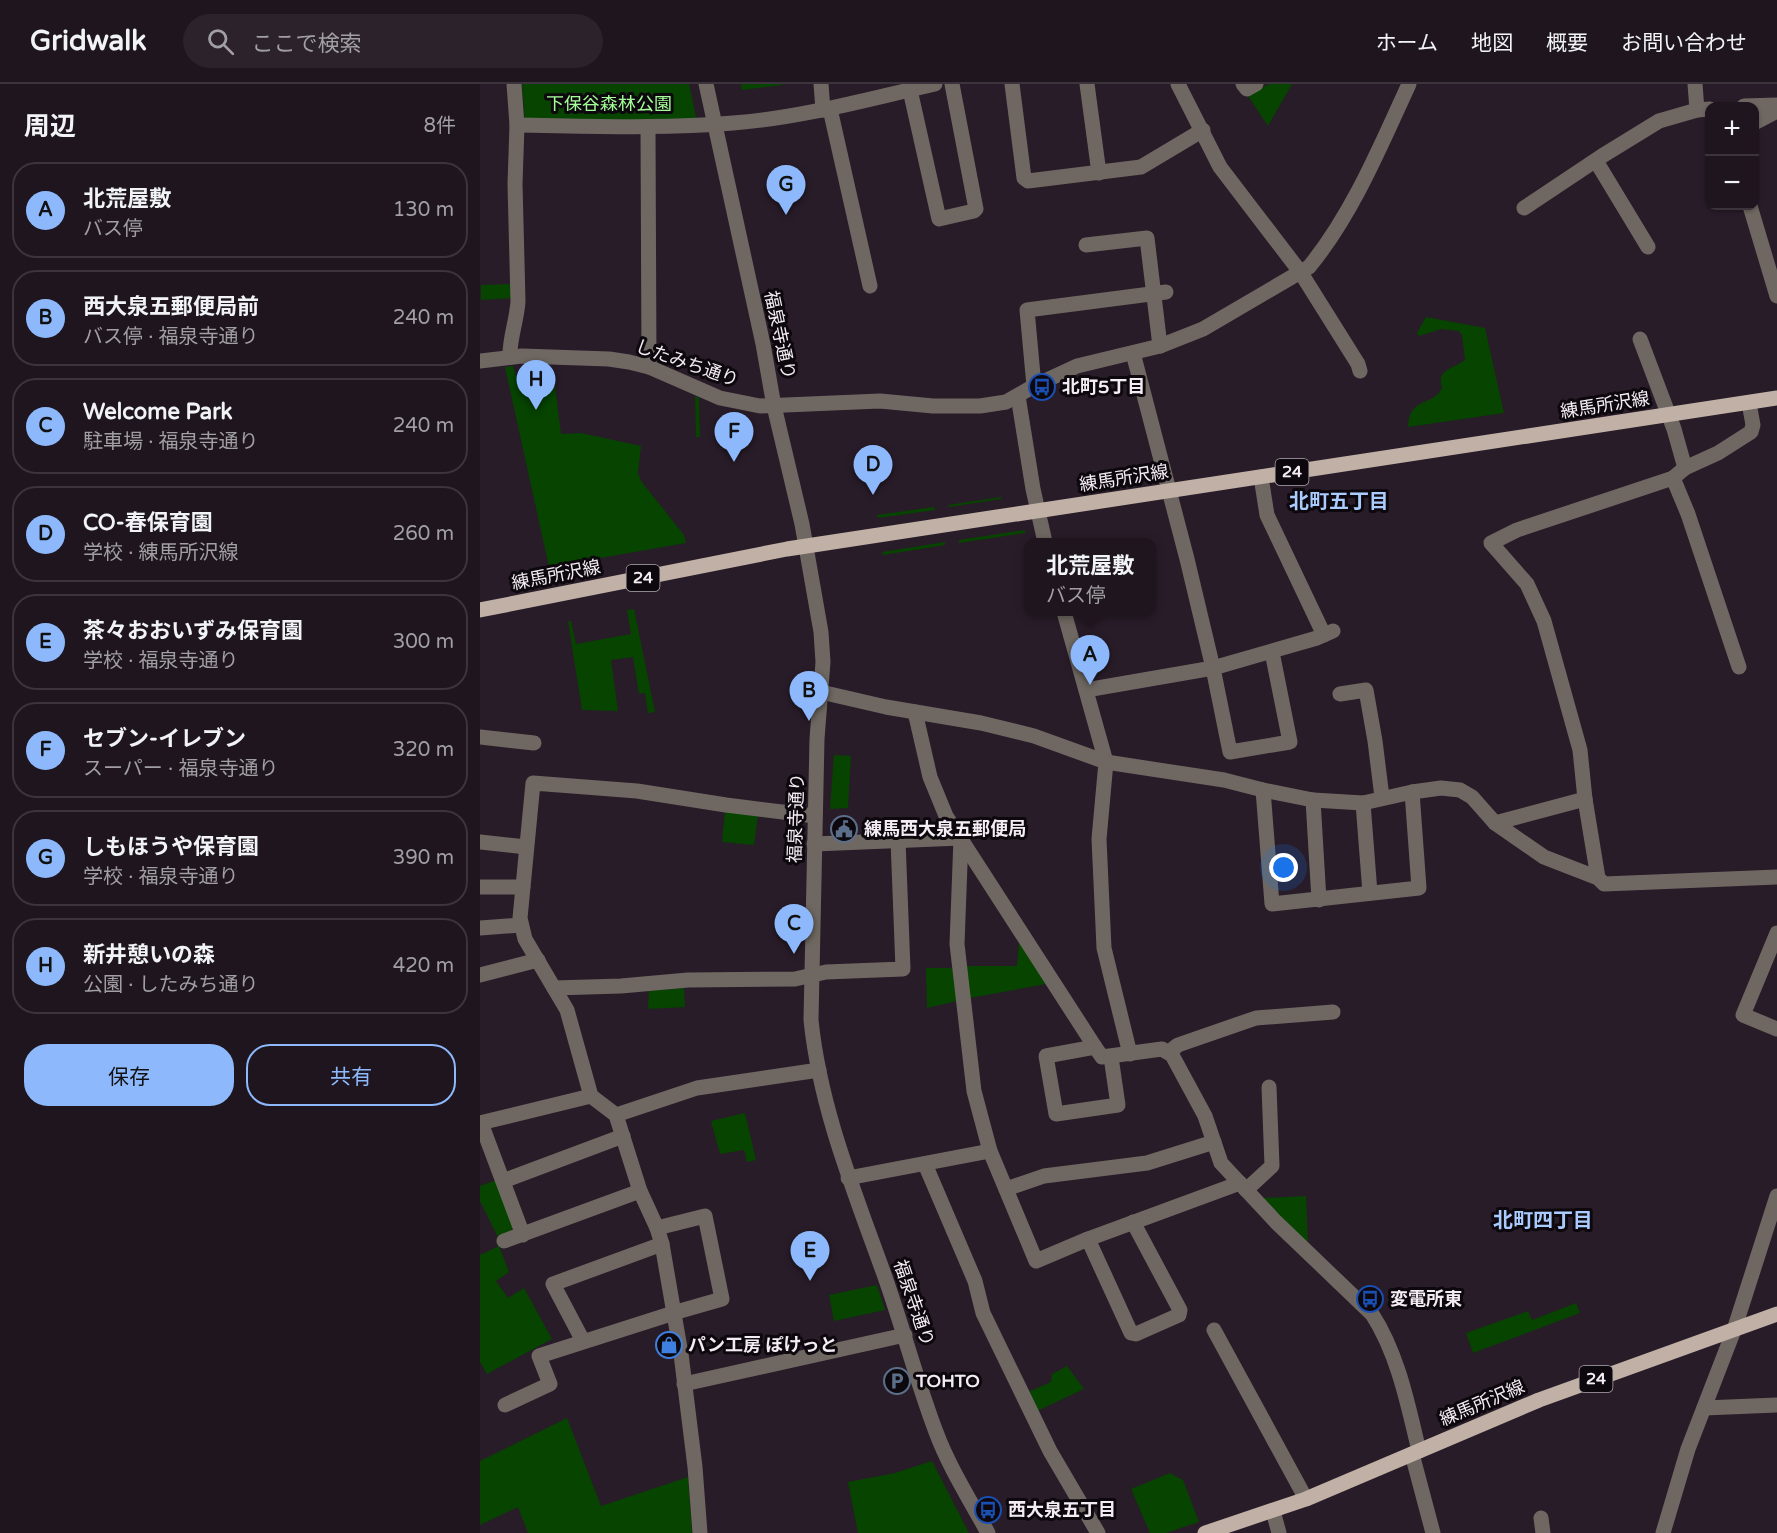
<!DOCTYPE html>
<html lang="ja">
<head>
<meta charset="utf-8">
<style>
  body { margin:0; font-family:"Varela Round","Noto Sans JP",sans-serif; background:#2b222b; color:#f1f3f6 }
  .controls { position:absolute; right:18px; top:18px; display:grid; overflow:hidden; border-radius:12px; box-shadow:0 2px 4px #0004 }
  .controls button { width:54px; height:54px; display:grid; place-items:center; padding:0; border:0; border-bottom:2px solid #3c343c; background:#1e151e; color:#f1f3f6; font:30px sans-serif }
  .you { position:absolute; left:804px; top:784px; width:21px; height:21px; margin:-15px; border:4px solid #fff; border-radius:50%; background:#1a73e8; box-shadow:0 0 0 9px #1a73e833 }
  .badge { display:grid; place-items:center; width:39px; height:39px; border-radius:50%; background:#8db9fc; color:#111; font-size:20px; font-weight:700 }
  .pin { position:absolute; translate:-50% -50px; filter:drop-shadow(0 2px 3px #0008) }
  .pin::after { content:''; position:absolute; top:32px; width:21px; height:18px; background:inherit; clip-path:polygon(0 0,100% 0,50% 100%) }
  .popup { position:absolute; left:544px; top:454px; width:132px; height:78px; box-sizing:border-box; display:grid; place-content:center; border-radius:12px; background:#1e151e; filter:drop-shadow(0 2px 4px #0005); font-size:20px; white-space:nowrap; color:#a19fa4 }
  .popup b { font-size:22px; color:#f1f3f6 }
  .popup::after { content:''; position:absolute; left:50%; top:100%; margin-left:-12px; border:12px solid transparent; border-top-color:#1e151e }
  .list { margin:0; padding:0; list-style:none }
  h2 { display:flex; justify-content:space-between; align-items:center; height:78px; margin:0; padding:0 24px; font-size:26px }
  h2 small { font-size:20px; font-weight:400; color:#a19fa4 }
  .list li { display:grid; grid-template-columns:39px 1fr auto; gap:18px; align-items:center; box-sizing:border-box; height:96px; margin:0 12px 12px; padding:0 12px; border:2px solid #3c343c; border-radius:24px }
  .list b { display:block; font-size:22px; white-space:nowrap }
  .list p { margin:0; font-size:20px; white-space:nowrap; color:#a19fa4 }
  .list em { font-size:20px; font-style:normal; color:#a19fa4 }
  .actions { display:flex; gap:12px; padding:18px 24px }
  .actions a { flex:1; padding:14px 0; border:2px solid #8db9fc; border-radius:24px; text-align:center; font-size:21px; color:#8db9fc }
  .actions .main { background:#8db9fc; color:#111 }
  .icon { flex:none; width:33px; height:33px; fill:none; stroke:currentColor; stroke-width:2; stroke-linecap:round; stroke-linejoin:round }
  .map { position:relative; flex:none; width:1297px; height:1449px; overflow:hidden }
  header { display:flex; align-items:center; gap:36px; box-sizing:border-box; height:84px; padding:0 30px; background:#1e151e; border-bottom:2px solid #3c343c }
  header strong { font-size:28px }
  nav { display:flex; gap:33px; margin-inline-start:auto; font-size:21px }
  .search { width:420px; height:54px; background:#2b222b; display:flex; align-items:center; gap:15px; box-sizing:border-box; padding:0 21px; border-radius:33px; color:#a19fa4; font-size:22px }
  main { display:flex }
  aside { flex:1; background:#1e151e }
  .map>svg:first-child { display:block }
  .green { fill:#064400 }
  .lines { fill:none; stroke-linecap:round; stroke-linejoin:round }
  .minor { stroke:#6f6862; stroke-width:15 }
  .major { stroke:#c0b0a5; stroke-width:15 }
  .labels { text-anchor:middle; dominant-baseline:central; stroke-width:6; stroke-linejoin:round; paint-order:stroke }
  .shield { fill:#0d080d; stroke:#afa8af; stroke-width:1.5 }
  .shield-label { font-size:16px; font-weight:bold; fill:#f4ecf4 }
  .park-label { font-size:18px; fill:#a4fd98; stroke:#0d080d }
  .street-label { font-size:18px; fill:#f4ecf4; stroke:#0d080d }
  .poi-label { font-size:18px; font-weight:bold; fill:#f4ecf4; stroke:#0d080d; text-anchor:start }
  .neighbourhood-label { font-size:20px; font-weight:bold; fill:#aacbfe; stroke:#0d080d }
</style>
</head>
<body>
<header>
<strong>Gridwalk</strong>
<div class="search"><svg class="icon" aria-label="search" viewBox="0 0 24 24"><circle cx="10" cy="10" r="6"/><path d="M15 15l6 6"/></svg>ここで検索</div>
<nav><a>ホーム</a><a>地図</a><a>概要</a><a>お問い合わせ</a></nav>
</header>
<main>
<aside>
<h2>周辺<small>8件</small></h2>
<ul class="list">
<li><span class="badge">A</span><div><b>北荒屋敷</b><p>バス停</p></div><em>130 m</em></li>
<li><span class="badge">B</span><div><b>西大泉五郵便局前</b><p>バス停 · 福泉寺通り</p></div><em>240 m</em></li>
<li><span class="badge">C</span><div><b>Welcome Park</b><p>駐車場 · 福泉寺通り</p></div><em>240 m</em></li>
<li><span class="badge">D</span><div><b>CO-春保育園</b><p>学校 · 練馬所沢線</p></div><em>260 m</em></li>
<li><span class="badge">E</span><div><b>茶々おおいずみ保育園</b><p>学校 · 福泉寺通り</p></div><em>300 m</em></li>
<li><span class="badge">F</span><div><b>セブン-イレブン</b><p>スーパー · 福泉寺通り</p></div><em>320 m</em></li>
<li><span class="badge">G</span><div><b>しもほうや保育園</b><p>学校 · 福泉寺通り</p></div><em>390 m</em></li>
<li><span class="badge">H</span><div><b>新井憩いの森</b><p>公園 · したみち通り</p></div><em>420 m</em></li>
</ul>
<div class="actions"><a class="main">保存</a><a>共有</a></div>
</aside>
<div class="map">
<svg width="1297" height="1449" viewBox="0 0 1297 1449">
  <rect width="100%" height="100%" fill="#281c28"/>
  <!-- green -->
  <g class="green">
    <path d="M42 0H209L217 37H45Z"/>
    <path d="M261 0H302V1L262 6Z"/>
    <path d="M789 0H812L788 42 768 12Z"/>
    <path d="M33 200V214L1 216V201Z"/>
    <path d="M946 233 1005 244 1024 329 928 343C929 312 953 323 962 304 956 285 973 285 985 276L982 251 979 247 961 245 939 252 937 249Z"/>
    <path d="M33 282 39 302H75L81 350 101 349 161 362 158 389 161 397 204 451 206 459 69 483 25 283Z"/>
    <path d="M215 312 219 314 220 353H216Z"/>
    <path d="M521 413V415L469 423 468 421Z"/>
    <path d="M454 423 455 426 398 434 397 431Z"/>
    <path d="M545 446V449L479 459V456Z"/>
    <path d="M465 458V461L403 471 402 468Z"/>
    <path d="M154 525 175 628 168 629 165 609 159 610 153 573 131 576 138 627 102 626 88 537H91L96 560 151 550 147 526Z"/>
    <path d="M354 671 371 672 368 724 350 725Z"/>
    <path d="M245 727 278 731 274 761 242 758Z"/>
    <path d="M539 857 566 900 490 914 486 882H537Z"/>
    <path d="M446 884H472L477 917 447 924Z"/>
    <path d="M204 904 205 923 168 925 169 907Z"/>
    <path d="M265 1029 276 1076 267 1078 264 1066 240 1070 231 1037Z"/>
    <path d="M16 1096 34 1141 31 1147 18 1153 0 1117V1102Z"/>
    <path d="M826 1112 828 1161 783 1114Z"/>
    <path d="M19 1162 29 1188 16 1197 28 1214 44 1204 72 1255 7 1290 0 1278V1171Z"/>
    <path d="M397 1201 405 1226 354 1237 349 1211Z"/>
    <path d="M1096 1219 1100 1229 993 1269 986 1249 1048 1227 1052 1236Z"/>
    <path d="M587 1282 604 1305 557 1327 548 1308 571 1298 572 1290Z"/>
    <path d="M87 1334 121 1422 208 1393 212 1449H48L38 1423 0 1441V1377Z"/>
    <path d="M452 1377 489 1449H378L368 1398 415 1389Z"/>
    <path d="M690 1389 703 1396 719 1438 686 1449H670L651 1405Z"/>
  </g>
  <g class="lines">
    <!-- minor -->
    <g class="minor">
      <path d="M226 0 283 260 294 322 322 440 341 548 343 578 337 655 331 936C340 1025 375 1109 405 1193 423 1244 437 1298 456 1348 469 1383 490 1416 508 1449"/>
      <path d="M341 0 343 26"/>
      <path d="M532 0 544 94 548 97 661 83 723 46"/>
      <path d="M607 0 619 89"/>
      <path d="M698 0 740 83 821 189 878 280 880 287"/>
      <path d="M763 0 767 5 776 0"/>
      <path d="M1215 0 1217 26"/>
      <path d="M430 6 459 135 494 127 496 125 472 0"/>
      <path d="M1264 22 1297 21"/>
      <path d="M350 25 390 202"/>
      <path d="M1274 39 1297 27"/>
      <path d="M37 41C109 42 181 45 253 39 321 34 389 15 455 0"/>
      <path d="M168 43 169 283"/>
      <path d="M1116 77 1168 163"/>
      <path d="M1270 122 1297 212"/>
      <path d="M1044 124 1122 72 1179 37 1217 26 1230 25"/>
      <path d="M606 161 667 154 680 262"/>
      <path d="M1160 255 1194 345 1205 384"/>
      <path d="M30 273C29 256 37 236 38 217L35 100 37 41 34 0"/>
      <path d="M0 277 42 272 129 275 149 278 169 283 240 314 280 322 400 317 453 322H500L526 318 554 302 597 282 680 262 723 245 829 183C872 131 901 61 929 0"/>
      <path d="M554 302 547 226 686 208"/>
      <path d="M538 312 553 405 565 458"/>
      <path d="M781 393 787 431 844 551"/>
      <path d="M1193 394 1208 430 1259 583"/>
      <path d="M584 528 626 678 619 755 624 864 650 970"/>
      <path d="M792 568 810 658 750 668 733 584 837 554 853 547"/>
      <path d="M606 606 733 584 707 475 653 269"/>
      <path d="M341 608 406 623 501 639 554 652 626 678 744 696 783 706 833 716 883 719 932 708 961 704 980 706 992 713 1015 739 1064 773 1118 794 1124 800 1297 793"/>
      <path d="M860 610 886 606 895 657 902 713"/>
      <path d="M435 628 450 693 466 732 615 963 622 973 682 965 692 971 725 1032 741 1079 796 1138 892 1230C918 1270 928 1321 939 1367"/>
      <path d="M0 653 54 659"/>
      <path d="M783 706 792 820 939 804 932 708"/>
      <path d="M833 716 839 816"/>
      <path d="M883 719 890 809"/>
      <path d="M1015 739 1105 715"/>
      <path d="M481 754 477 860 494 1007 510 1067 556 1177 608 1155 760 1099"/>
      <path d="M0 758 46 763"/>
      <path d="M334 760 481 754"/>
      <path d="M1118 794 1105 715 1100 666 1064 537 1047 500 1011 459 1037 446 1193 394 1205 384 1238 369 1271 348 1273 341 1269 319"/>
      <path d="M0 803H43"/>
      <path d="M0 844 41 841"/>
      <path d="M1297 849 1263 931 1297 945"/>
      <path d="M0 891 58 876"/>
      <path d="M74 904 141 902 208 896 315 895 346 888 423 885 418 756"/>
      <path d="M615 963 566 972 576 1030 638 1021 631 973"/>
      <path d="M689 968 698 961 776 934 853 928"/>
      <path d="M136 1031 217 1004 339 986"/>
      <path d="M0 1039 111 1012"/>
      <path d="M1 1039 43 1151"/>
      <path d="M445 1080 495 1197 503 1229 570 1367 618 1449"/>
      <path d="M368 1094 510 1067"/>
      <path d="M23 1097 143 1052"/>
      <path d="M526 1105 564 1092 667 1079 734 1058"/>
      <path d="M766 1106 792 1082 789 1003"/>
      <path d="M608 1155 651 1249 656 1250 699 1231 700 1226 653 1138"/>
      <path d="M24 1157 160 1107"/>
      <path d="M734 1246 826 1415"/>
      <path d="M103 1257 73 1200 182 1160"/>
      <path d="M204 1300 425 1251"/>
      <path d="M25 1321 70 1300 59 1272 200 1227 242 1215 225 1132 177 1144"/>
      <path d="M1224 1324 1297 1321"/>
      <path d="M932 1370 953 1449"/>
      <path d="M793 1427 799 1449"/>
      <path d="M1061 1434 1063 1449"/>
      <path d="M220 1449 215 1383 201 1270 182 1160 177 1144 160 1107 136 1031 111 1012 87 926 45 855 40 834 53 699 157 707 246 721 335 732"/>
      <path d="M1183 1449 1208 1365 1254 1246 1297 1112"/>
    </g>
    <!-- major -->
    <g class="major">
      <path d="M0 526 307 465 1297 314"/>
      <path d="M725 1449 826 1415 1059 1316 1297 1230"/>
    </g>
  </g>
  <!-- icons -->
  <defs>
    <symbol id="bus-ring" viewBox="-11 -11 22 22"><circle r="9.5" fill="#0d080d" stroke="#1a4fb4" stroke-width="1.5"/><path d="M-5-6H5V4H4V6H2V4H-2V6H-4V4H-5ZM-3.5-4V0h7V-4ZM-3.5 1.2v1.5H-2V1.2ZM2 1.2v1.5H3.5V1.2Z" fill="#1a4fb4"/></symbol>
    <symbol id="civic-ring" viewBox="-11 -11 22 22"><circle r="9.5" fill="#0d080d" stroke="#5c6f8a" stroke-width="1.5"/><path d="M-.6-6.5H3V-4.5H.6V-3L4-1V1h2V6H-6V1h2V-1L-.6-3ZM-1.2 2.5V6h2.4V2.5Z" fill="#5c6f8a"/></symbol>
    <symbol id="shop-ring" viewBox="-11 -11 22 22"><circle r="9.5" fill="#0d080d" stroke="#3f7fe0" stroke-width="1.5"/><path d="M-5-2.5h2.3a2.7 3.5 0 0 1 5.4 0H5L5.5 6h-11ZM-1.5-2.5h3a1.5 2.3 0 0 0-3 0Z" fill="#3f7fe0"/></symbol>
    <symbol id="parking-ring" viewBox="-11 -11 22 22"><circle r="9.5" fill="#0d080d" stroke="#5c6f8a" stroke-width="1.5"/><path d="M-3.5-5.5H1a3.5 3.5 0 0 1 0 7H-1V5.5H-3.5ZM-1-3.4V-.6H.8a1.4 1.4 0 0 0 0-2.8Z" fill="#5c6f8a"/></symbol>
  </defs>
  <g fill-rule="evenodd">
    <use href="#bus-ring" x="547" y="288" width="30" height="30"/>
    <use href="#civic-ring" x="349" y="730" width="30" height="30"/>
    <use href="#bus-ring" x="875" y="1200" width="30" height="30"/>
    <use href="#shop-ring" x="174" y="1246" width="30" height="30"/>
    <use href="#parking-ring" x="402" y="1282" width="30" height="30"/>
    <use href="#bus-ring" x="493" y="1411" width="30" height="30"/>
  </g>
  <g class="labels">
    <!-- shield labels -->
    <g class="shield">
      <rect x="795.5" y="375" width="33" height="26" rx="4.5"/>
      <rect x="146.5" y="481" width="33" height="26" rx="4.5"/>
      <rect x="1099.5" y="1282" width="33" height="26" rx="4.5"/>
    </g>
    <g class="shield-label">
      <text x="812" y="388">24</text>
      <text x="163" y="494">24</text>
      <text x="1116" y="1295">24</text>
    </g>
    <!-- park labels -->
    <g class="park-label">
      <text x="129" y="20">下保谷森林公園</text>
    </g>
    <!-- street labels -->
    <g class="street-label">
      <text transform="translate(300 251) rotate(78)">福泉寺通り</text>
      <text transform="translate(207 279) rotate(19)">したみち通り</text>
      <text transform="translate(1125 321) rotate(-9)">練馬所沢線</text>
      <text transform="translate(644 394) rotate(-9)">練馬所沢線</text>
      <text transform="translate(76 491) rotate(-11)">練馬所沢線</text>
      <text transform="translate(316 734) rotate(-88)">福泉寺通り</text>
      <text transform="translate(434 1219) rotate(71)">福泉寺通り</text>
      <text transform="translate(1002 1319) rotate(-23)">練馬所沢線</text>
    </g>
    <!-- poi labels -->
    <g class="poi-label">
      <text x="582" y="303">北町5丁目</text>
      <text x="384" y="745">練馬西大泉五郵便局</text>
      <text x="910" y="1215">変電所東</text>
      <text x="208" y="1261">パン工房 ぽけっと</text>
      <text x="436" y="1297">TOHTO</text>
      <text x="528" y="1426">西大泉五丁目</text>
    </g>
    <!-- neighbourhood labels -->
    <g class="neighbourhood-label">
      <text x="859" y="418">北町五丁目</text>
      <text x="1063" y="1137">北町四丁目</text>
    </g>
  </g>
</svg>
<div class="controls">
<button>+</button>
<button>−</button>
</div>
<div class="you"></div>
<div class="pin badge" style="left:610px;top:601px">A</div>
<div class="popup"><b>北荒屋敷</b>バス停</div>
<div class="pin badge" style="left:329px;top:637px">B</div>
<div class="pin badge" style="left:314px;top:870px">C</div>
<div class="pin badge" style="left:393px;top:411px">D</div>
<div class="pin badge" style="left:330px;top:1197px">E</div>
<div class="pin badge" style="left:254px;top:378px">F</div>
<div class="pin badge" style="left:306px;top:131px">G</div>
<div class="pin badge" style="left:56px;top:326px">H</div>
</div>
</main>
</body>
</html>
